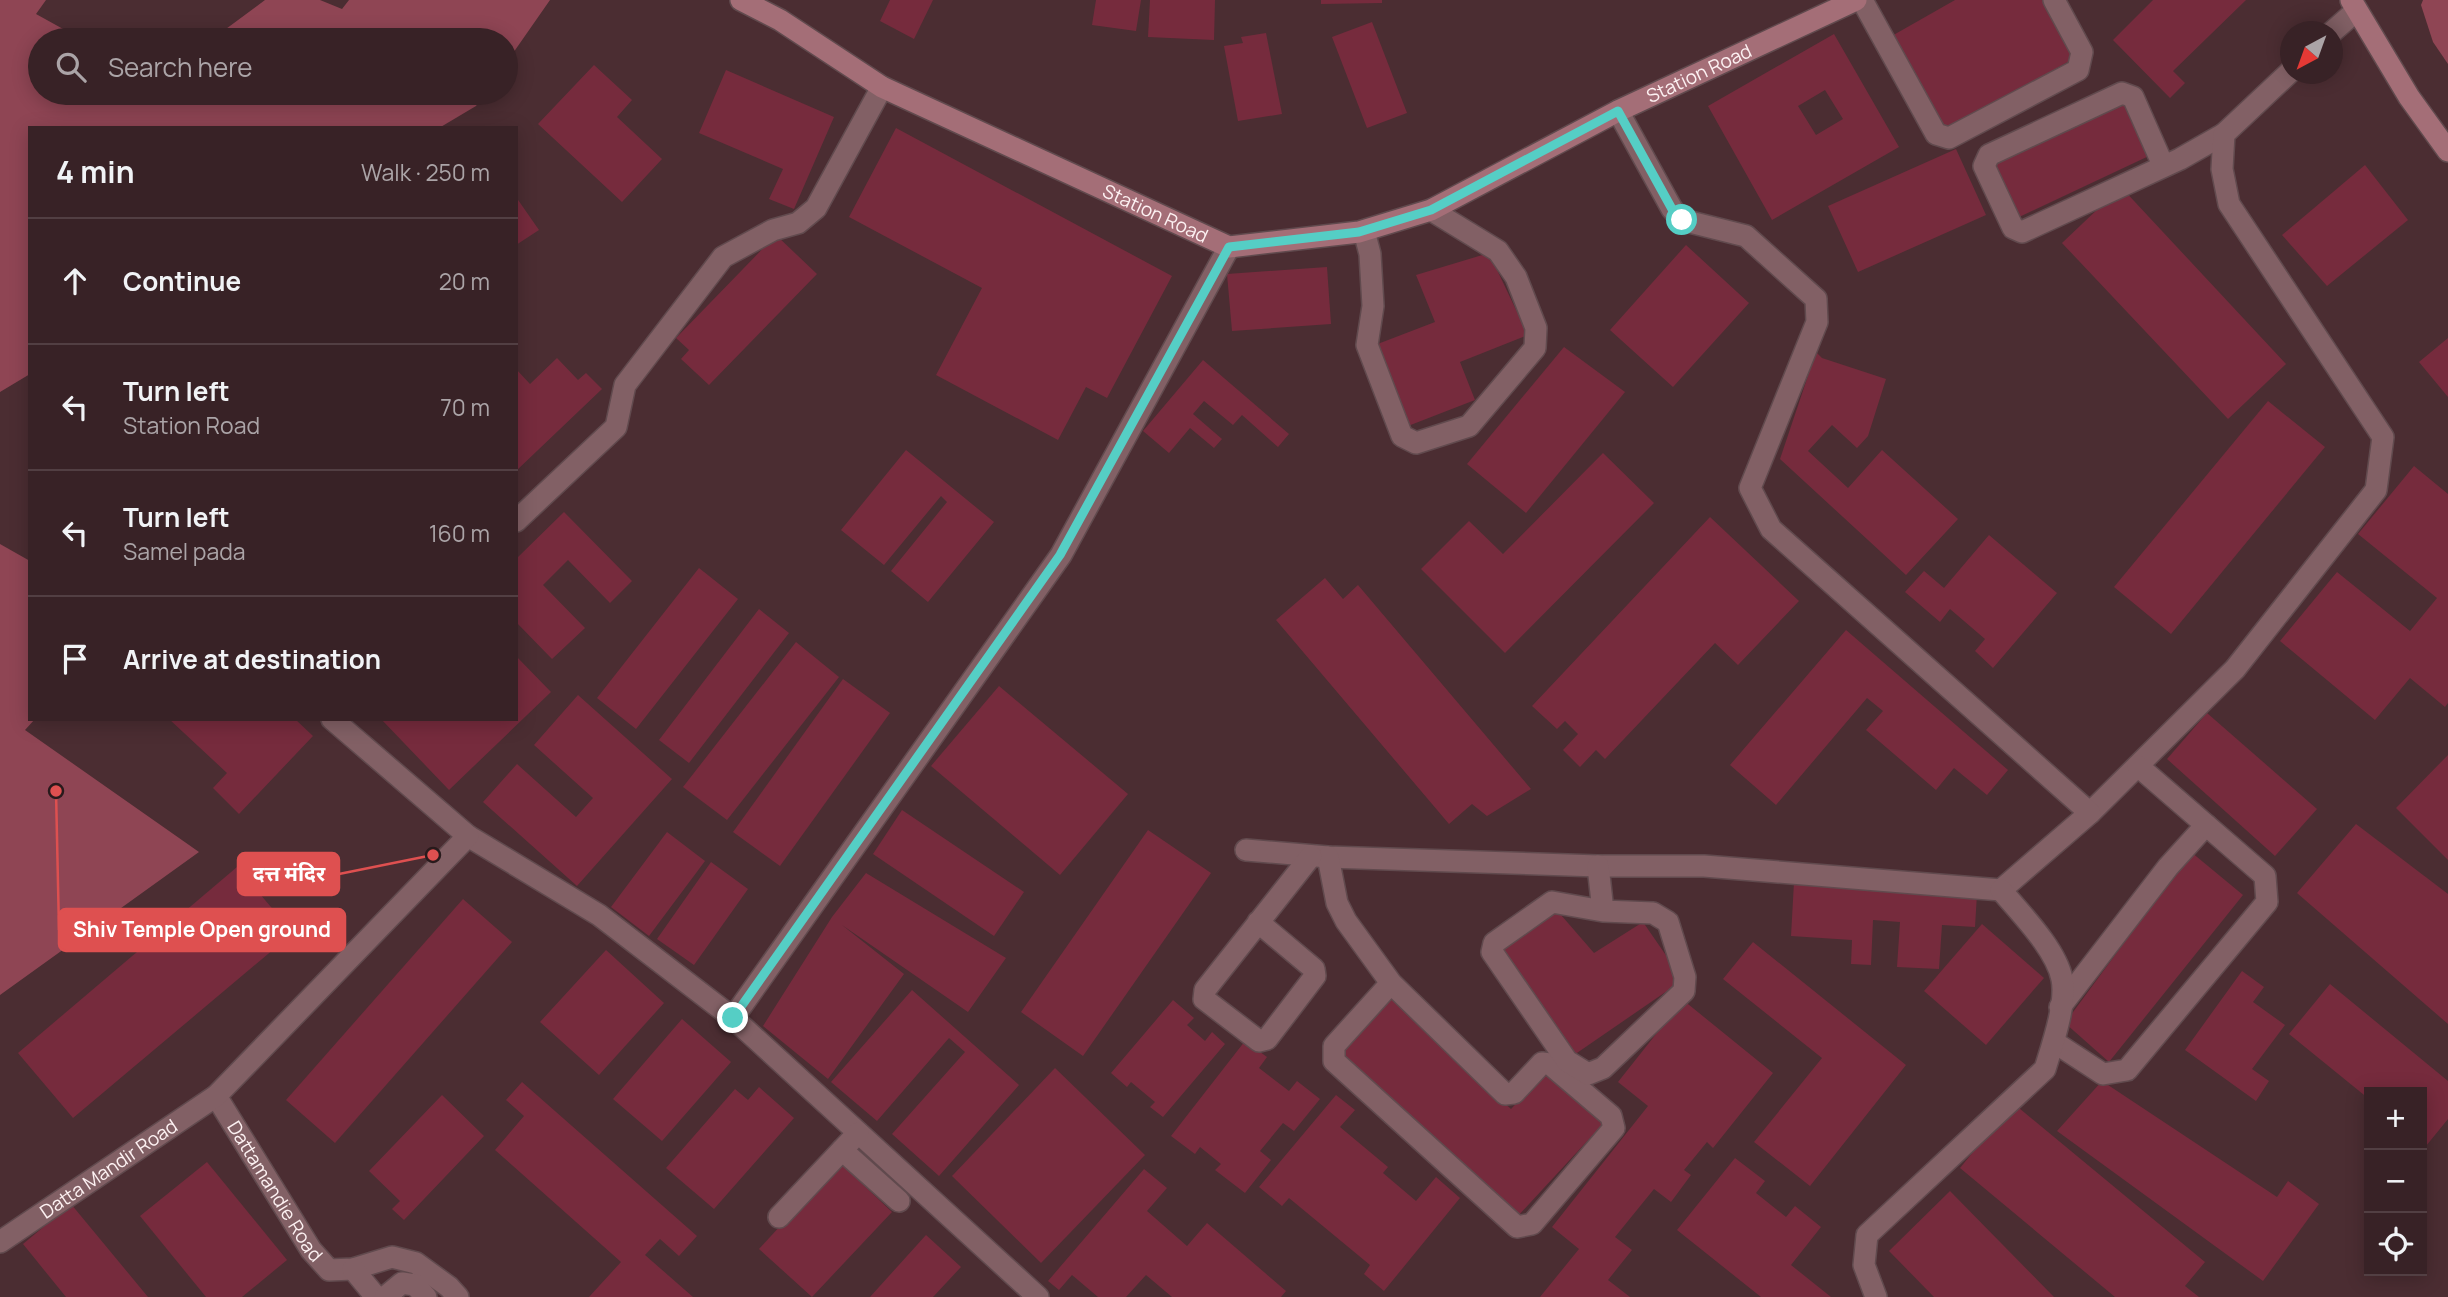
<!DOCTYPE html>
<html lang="en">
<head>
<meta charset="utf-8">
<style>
  body { margin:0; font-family:Manrope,"Noto Sans Devanagari",sans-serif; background:#432f32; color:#f1f3f6 }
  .controls { position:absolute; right:21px; bottom:21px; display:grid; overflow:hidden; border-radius:0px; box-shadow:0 4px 18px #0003 }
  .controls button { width:63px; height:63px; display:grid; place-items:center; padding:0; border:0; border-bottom:2px solid #523f43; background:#382226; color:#f1f3f6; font:35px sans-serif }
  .compass { position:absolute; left:2280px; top:21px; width:63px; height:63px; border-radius:50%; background:#382226; box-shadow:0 4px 18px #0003; rotate:221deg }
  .stop { position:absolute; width:21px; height:21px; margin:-16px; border:5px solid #55cec5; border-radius:50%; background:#fff }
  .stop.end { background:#55cec5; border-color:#fff; box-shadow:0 2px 7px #0008 }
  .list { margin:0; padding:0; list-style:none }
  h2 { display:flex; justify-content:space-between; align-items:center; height:91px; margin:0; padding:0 28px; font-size:30px }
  h2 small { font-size:23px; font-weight:400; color:#aba4a7 }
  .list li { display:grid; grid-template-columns:46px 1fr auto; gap:21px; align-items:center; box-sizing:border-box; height:126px; padding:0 28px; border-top:2px solid #523f43 }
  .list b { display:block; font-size:26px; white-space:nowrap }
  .list p { margin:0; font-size:23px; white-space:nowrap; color:#aba4a7 }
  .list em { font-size:23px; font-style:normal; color:#aba4a7 }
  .icon { flex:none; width:38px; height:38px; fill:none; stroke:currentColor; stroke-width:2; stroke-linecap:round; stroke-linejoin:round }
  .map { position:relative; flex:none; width:2448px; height:1297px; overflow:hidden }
  .search { position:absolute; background:#382226; box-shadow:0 4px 18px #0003; left:28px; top:28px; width:490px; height:77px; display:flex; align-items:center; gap:18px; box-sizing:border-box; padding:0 24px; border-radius:38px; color:#aba4a7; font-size:26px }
  .panel { position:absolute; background:#382226; box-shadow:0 4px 18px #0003; left:28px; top:126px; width:490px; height:595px; border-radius:0px }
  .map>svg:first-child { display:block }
  .green { fill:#8f4554 }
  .building { fill:#762b3d; fill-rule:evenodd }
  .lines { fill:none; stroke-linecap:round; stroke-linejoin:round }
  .street-casing { stroke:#614a4e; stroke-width:24 }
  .secondary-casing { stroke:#614a4e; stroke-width:24 }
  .street { stroke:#826065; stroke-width:21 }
  .secondary { stroke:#a46e77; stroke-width:21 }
  .route { stroke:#55cec5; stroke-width:9 }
  .labels { text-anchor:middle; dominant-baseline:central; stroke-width:6; stroke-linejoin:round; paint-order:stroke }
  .street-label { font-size:19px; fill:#fdf1f2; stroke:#281a1c }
  .leader { fill:none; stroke:#de5050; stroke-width:2.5 }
  .callout-dot { fill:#de5050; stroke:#281a1c; stroke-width:2.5 }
  .callout { fill:#de5050; stroke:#de5050; stroke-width:2.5 }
  .callout-label { font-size:21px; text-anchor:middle; font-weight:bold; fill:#fff }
</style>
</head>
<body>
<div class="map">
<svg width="2448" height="1297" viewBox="0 0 2448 1297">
  <rect width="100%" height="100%" fill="#4b2d32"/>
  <!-- green -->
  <g class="green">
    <path d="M0 0H46L36 14 83 40H40V93H485L476 106 439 128H30V374L0 392Z"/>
    <path d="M265 0H320L342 9 349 0H550L506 63V40H211Z"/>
    <path d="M2423 0H2448V64L2433 42 2421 5Z"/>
    <path d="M0 544 30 561V719H35L25 730 199 852 0 995Z"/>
  </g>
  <!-- building -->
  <g class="building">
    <path d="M890 0H933L914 39 880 21Z"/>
    <path d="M1096 0H1141L1136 31 1092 25Z"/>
    <path d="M1150 0H1215L1214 40 1148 37Z"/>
    <path d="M1321 0H1382V3L1321 4Z"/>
    <path d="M1955 0H2045L2073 59 1945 131 1890 37Z"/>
    <path d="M2153 0H2246L2173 71 2185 83 2170 98 2113 40Z"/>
    <path d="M1372 22 1407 113 1367 128 1332 37Z"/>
    <path d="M1266 33 1282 114 1238 121 1224 46 1243 43 1241 37Z"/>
    <path d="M1834 34 1899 147 1772 220 1708 106ZM1825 90 1843 119 1816 135 1798 106Z"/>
    <path d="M594 65 632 100 617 117 662 159 622 202 538 124Z"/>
    <path d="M726 70 834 117 794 209 769 199 783 169 699 133Z"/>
    <path d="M2125 99 2151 155 2017 218 1991 163Z"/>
    <path d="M896 128 1172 276 1107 398 1086 387 1058 440 936 375 982 288 849 217Z"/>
    <path d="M1956 149 1986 215 1858 272 1828 206Z"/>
    <path d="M2365 165 2408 220 2327 286 2282 235Z"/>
    <path d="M2121 187 2286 364 2228 419 2062 243Z"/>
    <path d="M516 197 539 230 516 245Z"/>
    <path d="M776 235 817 274 709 385 681 359 689 350 676 338Z"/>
    <path d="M1686 245 1749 303 1673 387 1610 330Z"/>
    <path d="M1489 253 1528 335 1460 362 1475 400 1408 426 1375 345 1435 322 1416 275Z"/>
    <path d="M1327 267 1331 324 1232 331 1227 274Z"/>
    <path d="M2448 338V397L2419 362Z"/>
    <path d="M1564 347 1625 392 1526 513 1467 464Z"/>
    <path d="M1816 352 1822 358 1886 379 1868 436 1857 448 1832 425 1808 451 1848 488 1882 450 1958 519 1906 575 1780 459Z"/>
    <path d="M557 358 578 380 586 373 602 389 516 471V369L530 384Z"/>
    <path d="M1203 360 1289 434 1278 447 1242 415 1233 425 1204 401 1193 414 1222 439 1214 448 1190 428 1169 453 1143 431Z"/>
    <path d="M2268 401 2325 447 2171 634 2114 587Z"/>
    <path d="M906 450 994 522 928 602 891 571 947 502 941 496 884 565 841 530Z"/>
    <path d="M1603 453 1654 503 1505 653 1421 569 1469 521 1503 554Z"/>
    <path d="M2414 466 2448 494V703L2445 707 2410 678 2375 720 2280 641 2337 572 2410 631 2437 598 2358 534Z"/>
    <path d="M564 512 632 581 610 603 568 560 543 585 585 628 552 659 516 622V559Z"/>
    <path d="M1710 517 1799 601 1738 665 1715 643 1605 759 1596 750 1580 767 1563 750 1578 734 1565 721 1557 729 1532 706Z"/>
    <path d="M1989 535 2057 593 1993 668 1975 651 1985 639 1950 609 1940 622 1905 592 1924 571 1944 588Z"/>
    <path d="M699 568 738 599 636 729 597 698Z"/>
    <path d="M1325 578 1343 599 1358 585 1531 789 1487 816 1472 804 1449 824 1276 620Z"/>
    <path d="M759 609 789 633 689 763 659 740Z"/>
    <path d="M1846 630 2008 770 1987 795 1954 768 1936 790 1866 730 1883 711 1867 698 1776 805 1730 765Z"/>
    <path d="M796 642 839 677 727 820 683 787Z"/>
    <path d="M516 656 551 692 449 790 381 719H516Z"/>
    <path d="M843 679 890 713 780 866 733 832Z"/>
    <path d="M999 686 1128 794 1060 875 931 766Z"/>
    <path d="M578 695 672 779 577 886 483 802 517 764 576 817 593 798 534 745Z"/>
    <path d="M2207 713 2317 809 2275 856 2167 759Z"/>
    <path d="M169 719H295L313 736 239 814 213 788 227 773Z"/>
    <path d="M2448 755V860L2396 808Z"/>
    <path d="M902 810 1024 892 994 936 873 854Z"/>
    <path d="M2356 824 2448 894V1024L2297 893Z"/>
    <path d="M1148 830 1211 873 1083 1056 1021 1012Z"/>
    <path d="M667 832 705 861 649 936 611 907Z"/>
    <path d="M2191 852 2243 895 2109 1062 2065 1023Z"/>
    <path d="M711 862 748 889 694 965 657 939Z"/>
    <path d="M237 867 293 933 73 1118 18 1053Z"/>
    <path d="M866 873 1006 958 968 1012 842 925 904 974 828 1079 763 1026 832 917Z"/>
    <path d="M1794 882 1977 894 1975 927 1942 925 1939 969 1897 967 1900 922 1873 920 1871 965 1851 964 1852 940 1791 936Z"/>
    <path d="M463 899 512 942 335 1143 286 1100Z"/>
    <path d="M1555 908 1594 953 1643 922 1683 980 1574 1055 1498 949Z"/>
    <path d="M1982 924 2044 978 1986 1045 1924 991Z"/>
    <path d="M1753 942 1906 1065 1810 1186 1754 1142 1822 1058 1723 979Z"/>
    <path d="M606 950 664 1003 599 1075 540 1022Z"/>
    <path d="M2242 971 2264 987 2253 1002 2285 1025 2252 1069 2269 1081 2256 1101 2185 1050Z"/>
    <path d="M2330 984 2448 1081V1119L2426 1146 2422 1142V1092H2369V1099L2289 1034Z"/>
    <path d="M912 990 1019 1085 939 1176 892 1134 965 1052 949 1038 877 1121 831 1082Z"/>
    <path d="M1390 998 1511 1109 1546 1072 1603 1124 1517 1217 1338 1054Z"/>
    <path d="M1173 1000 1194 1018 1187 1025 1205 1041 1212 1032 1225 1044 1163 1117 1150 1107 1155 1102 1131 1082 1127 1087 1111 1073Z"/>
    <path d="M1683 1000 1773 1073 1713 1148 1707 1142 1684 1170 1691 1175 1671 1202 1654 1189 1615 1237 1632 1250 1608 1280 1630 1297H1540L1579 1249 1552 1227 1648 1106 1618 1082Z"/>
    <path d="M682 1019 731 1062 662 1141 613 1099Z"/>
    <path d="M1245 1041 1267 1057 1259 1068 1289 1091 1297 1081 1320 1099 1294 1131 1283 1123 1260 1151 1271 1160 1245 1193 1215 1170 1221 1164 1200 1147 1195 1154 1171 1136Z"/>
    <path d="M1055 1068 1145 1155 1041 1263 952 1176Z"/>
    <path d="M2102 1081 2277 1197 2288 1181 2319 1204 2263 1281 2057 1131Z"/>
    <path d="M522 1082 697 1236 679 1256 660 1239 645 1255 693 1297H589L621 1262 495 1150 524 1116 506 1100Z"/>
    <path d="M759 1087 794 1118 714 1209 666 1168 735 1089 748 1100Z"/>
    <path d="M442 1095 484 1136 404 1220 392 1209 400 1201 369 1171Z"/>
    <path d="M1336 1095 1355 1110 1340 1127 1388 1167 1383 1173 1416 1201 1436 1177 1460 1198 1384 1291 1364 1274 1370 1265 1289 1198 1282 1206 1259 1187Z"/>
    <path d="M2013 1103 2205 1262 2185 1286 2199 1297H2115L1960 1168Z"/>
    <path d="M1735 1158 1765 1181 1756 1193 1786 1217 1795 1206 1821 1227 1791 1265 1831 1297H1761L1677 1230Z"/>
    <path d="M207 1162 287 1260 242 1297H206L140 1216Z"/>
    <path d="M839 1162 892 1212 812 1297 759 1249Z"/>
    <path d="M1144 1169 1167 1188 1147 1211 1187 1246 1207 1223 1286 1291 1281 1297H1172L1146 1275 1126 1297H1098L1072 1275 1059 1290 1048 1281Z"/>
    <path d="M1950 1191 2054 1297H1934L1889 1251Z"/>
    <path d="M71 1204 148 1297H66L23 1244Z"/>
    <path d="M926 1235 961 1267 933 1297H870Z"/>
  </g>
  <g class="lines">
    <defs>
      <g id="street">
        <path d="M1862 0 1936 134 1949 138 2078 70 2082 52 2054 0"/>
        <path d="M2332 32 2356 11"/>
        <path d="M2163 165 2133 97 2122 93 1989 155 1984 166 2013 228 2022 232 2180 159 2224 134"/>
        <path d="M1364 231 1370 254 1373 306 1367 345 1402 436 1416 443 1469 426 1535 348 1536 328 1516 277 1498 251 1431 210"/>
        <path d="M516 521 616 427 625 385 723 257 773 230 798 223 816 208 882 87"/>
        <path d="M2090 813 2235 669 2376 490 2383 437 2229 204 2222 169 2224 134 2290 72"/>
        <path d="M468 836 599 915 733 1018 1038 1297"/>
        <path d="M1246 850 1328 857 1598 866H1704L2001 890 2090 813 1771 529 1750 488 1817 322 1816 299 1746 236 1682 220 1672 209 1618 111"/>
        <path d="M1328 857 1337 903 1346 921 1391 983 1505 1094 1514 1093 1542 1063 1550 1064 1611 1116 1614 1128 1532 1224 1517 1227 1334 1061V1046L1391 983"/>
        <path d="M1598 866 1603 911 1653 913 1668 922 1685 977 1684 991 1603 1068 1588 1074 1567 1061 1492 952 1494 943 1552 902 1603 911"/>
        <path d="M1258 922 1314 969 1315 976 1267 1039 1259 1041 1204 999 1205 990 1311 856"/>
        <path d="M2060 1007 2168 867 2206 825"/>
        <path d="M733 1018 1061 555 1229 247"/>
        <path d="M2054 1042 2103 1074 2127 1070 2267 902 2265 876 2138 766"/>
        <path id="s1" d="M216 1096 311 1250 329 1270 353 1269 392 1257 416 1263 449 1287 458 1297"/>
        <path d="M842 1150 899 1201"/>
        <path d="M779 1217 858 1133"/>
        <path id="s2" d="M0 1242 216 1096 468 836 332 719"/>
        <path d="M353 1269 376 1297"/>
        <path d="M385 1297 402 1283 415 1285 426 1297"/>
        <path d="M1876 1297 1864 1265 1867 1235 2045 1069C2052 1046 2067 1003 2062 979 2056 949 2021 914 2001 890"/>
      </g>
      <g id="secondary">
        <path id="s3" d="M741 0 780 20 882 87 1229 247 1359 232 1431 210 1618 111 1856 0"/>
        <path d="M2351 0 2409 97 2448 151"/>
      </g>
    </defs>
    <!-- street casing -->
    <use href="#street" class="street-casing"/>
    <!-- secondary casing -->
    <use href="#secondary" class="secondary-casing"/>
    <!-- street -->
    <use href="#street" class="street"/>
    <!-- secondary -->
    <use href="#secondary" class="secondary"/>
  </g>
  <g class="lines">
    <!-- route -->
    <path class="route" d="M733 1018 1060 555 1229 247 1359 232 1431 210 1618 111 1672 209 1682 220"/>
  </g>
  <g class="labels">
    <!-- street labels -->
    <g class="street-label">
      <text stroke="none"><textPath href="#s3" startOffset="1055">Station Road</textPath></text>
      <text stroke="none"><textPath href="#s3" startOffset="467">Station Road</textPath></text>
      <text stroke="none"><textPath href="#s2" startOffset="131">Datta Mandir Road</textPath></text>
      <text stroke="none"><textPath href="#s1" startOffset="112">Dattamandie Road</textPath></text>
    </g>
  </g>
  <!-- callouts -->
  <path class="leader" d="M433 855L339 874M56 791L59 930"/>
  <g class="callout-dot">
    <circle cx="433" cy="855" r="7"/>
    <circle cx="56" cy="791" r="7"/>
  </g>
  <g class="callout">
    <rect x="238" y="853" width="101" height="42" rx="7"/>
    <rect x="59" y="909" width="286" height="42" rx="7"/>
  </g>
  <g class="callout-label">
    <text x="289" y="881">दत्त मंदिर</text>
    <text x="202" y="937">Shiv Temple Open ground</text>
  </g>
</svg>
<div class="controls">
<button>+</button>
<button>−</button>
<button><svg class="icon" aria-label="locate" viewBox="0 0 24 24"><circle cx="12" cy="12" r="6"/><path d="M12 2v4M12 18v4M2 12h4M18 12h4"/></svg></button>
</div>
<svg class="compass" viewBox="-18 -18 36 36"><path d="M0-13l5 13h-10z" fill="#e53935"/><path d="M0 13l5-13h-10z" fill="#aba4a7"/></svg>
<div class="stop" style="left:1682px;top:220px"></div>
<div class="stop end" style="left:733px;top:1018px"></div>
<div class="search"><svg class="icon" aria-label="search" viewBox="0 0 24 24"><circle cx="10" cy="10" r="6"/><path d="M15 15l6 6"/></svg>Search here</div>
<section class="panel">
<h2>4 min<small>Walk · 250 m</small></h2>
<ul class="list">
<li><svg class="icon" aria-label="ahead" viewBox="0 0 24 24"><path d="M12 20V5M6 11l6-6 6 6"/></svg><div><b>Continue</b></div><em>20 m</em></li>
<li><svg class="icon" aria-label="left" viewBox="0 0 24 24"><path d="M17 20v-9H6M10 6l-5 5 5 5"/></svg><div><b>Turn left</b><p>Station Road</p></div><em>70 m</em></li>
<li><svg class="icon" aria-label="left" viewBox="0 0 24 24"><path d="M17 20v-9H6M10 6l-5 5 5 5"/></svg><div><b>Turn left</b><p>Samel pada</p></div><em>160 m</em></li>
<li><svg class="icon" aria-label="arrive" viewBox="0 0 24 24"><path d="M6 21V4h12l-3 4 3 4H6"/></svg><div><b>Arrive at destination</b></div></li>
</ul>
</section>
</div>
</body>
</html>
